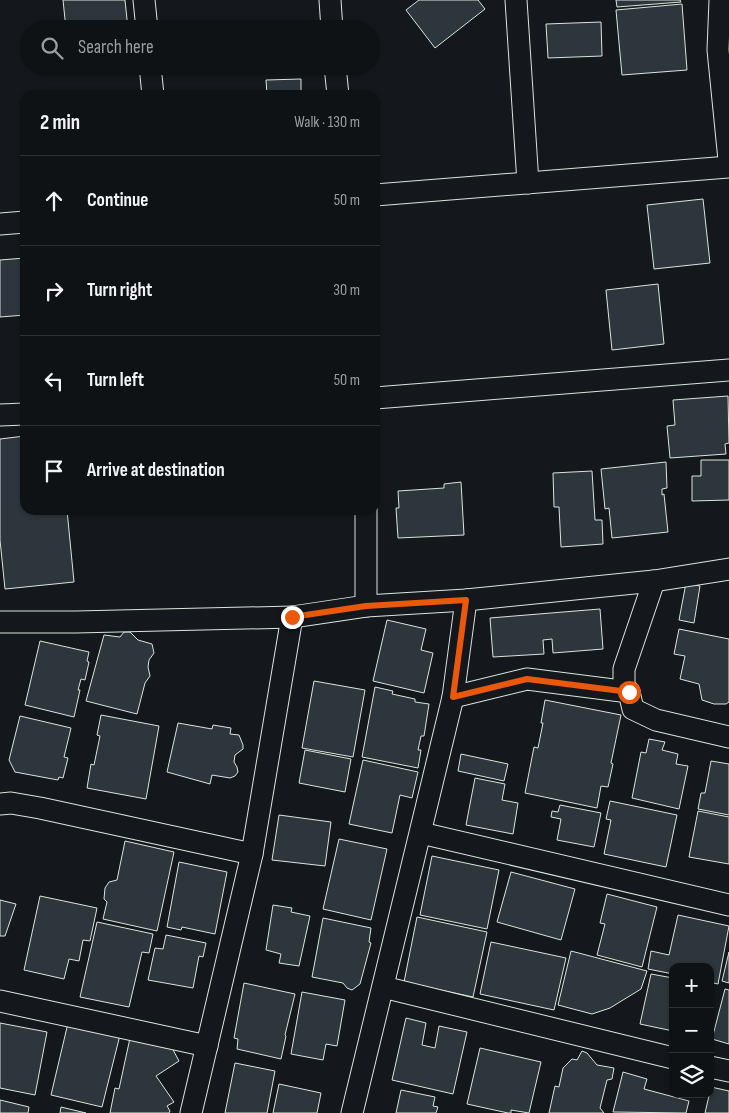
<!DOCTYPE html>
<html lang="en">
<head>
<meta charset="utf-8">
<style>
  body { margin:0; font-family:"Sofia Sans Condensed",sans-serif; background:#1d2022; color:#f1f3f6 }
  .controls { position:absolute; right:15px; bottom:15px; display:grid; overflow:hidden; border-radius:10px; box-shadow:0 1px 4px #0004 }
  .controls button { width:45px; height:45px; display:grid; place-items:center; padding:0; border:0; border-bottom:1px solid #2f3234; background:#0f1215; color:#f1f3f6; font:25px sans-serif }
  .stop { position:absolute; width:15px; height:15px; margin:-11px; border:4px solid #ea580c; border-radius:50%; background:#fff }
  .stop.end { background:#ea580c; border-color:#fff; box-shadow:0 1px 5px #0008 }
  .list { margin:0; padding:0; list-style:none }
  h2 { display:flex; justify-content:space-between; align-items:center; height:65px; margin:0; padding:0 20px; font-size:21px }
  h2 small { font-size:16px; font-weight:400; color:#9b9ea0 }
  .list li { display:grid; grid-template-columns:32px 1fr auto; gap:15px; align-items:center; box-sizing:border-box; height:90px; padding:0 20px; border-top:1px solid #2f3234 }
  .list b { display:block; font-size:19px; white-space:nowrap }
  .list em { font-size:16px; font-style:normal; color:#9b9ea0 }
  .icon { flex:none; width:28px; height:28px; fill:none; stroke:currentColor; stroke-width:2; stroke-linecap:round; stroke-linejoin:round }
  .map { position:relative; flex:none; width:729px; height:1113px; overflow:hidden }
  .search { position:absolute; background:#0f1215; box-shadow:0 1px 4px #0004; left:20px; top:20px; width:360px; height:55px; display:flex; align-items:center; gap:12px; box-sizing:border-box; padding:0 18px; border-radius:28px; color:#9b9ea0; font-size:19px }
  .panel { position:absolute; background:#0f1215; box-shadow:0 1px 4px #0004; left:20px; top:90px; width:360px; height:425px; border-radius:15px }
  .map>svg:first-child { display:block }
  .building { fill:#2c363c; stroke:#d8e6dc }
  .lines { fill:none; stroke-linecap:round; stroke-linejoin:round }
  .street-casing { stroke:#d8e6dc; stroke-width:23 }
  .street { stroke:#14181c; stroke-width:21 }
  .route { stroke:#ea580c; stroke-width:6 }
</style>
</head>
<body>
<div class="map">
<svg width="729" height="1113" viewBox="0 0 729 1113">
  <rect width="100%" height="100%" fill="#14181c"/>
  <!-- building -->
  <g class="building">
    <path d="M63 0H125L128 29H66Z"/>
    <path d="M419 0H478L485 9 435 48 406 10Z"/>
    <path d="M616 0H680L681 2 617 7Z"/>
    <path d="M682 4 687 70 622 75 616 10Z"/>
    <path d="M601 22 602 56 548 58 546 24Z"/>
    <path d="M301 79V92H312V95H267L266 80Z"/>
    <path d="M703 199 710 263 654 269 647 205Z"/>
    <path d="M25 258V315L0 317V260Z"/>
    <path d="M658 284 664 344 612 350 606 290Z"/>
    <path d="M728 396 729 443 725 444 726 454 670 458 667 426 675 425 673 400Z"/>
    <path d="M25 436V510H67L74 582 5 589 0 540V439Z"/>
    <path d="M701 460H729V500L692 501V476H701Z"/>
    <path d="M666 462 667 488 662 489V495L664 494 668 532 612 538 609 508 605 509 601 469Z"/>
    <path d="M592 471 595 520H602L603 544 561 547 559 507H554L553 473Z"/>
    <path d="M461 482 464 535 398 538 396 508H399L398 491 444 488V484Z"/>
    <path d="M686 583 700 586 694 623 679 620Z"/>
    <path d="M600 609 603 649 553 653 552 639 543 640 544 654 493 657 490 618Z"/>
    <path d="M387 620 426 629 421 650 433 653 424 693 373 681Z"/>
    <path d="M679 629 729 639V702L726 704H714L702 700 699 684 680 679 685 656 674 654Z"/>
    <path d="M124 632H130L138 640 152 644 154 653 149 660 148 667 150 676 145 683 137 714 86 701 104 635 120 637Z"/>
    <path d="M40 641 89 652 87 661 89 662 85 680 81 679 78 690H80L74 717 25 705Z"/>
    <path d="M314 681 365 690 353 757 302 748Z"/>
    <path d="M375 687 393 691 392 694 415 699V702L429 704 424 736H421L418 750H421L418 768 362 757Z"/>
    <path d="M545 700 621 715 611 763 613 764 608 787 601 786 597 808 525 793 534 747 538 748 543 723H541Z"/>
    <path d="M101 715 159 726 146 799 87 788 91 764 94 765 100 736 97 735Z"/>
    <path d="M20 716 71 728 64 757 68 758 63 778 59 777 58 780 15 772 9 760Z"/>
    <path d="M178 723 212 729 213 725 231 728 230 734 239 735 243 745V749L235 755 234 762 237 767 238 772 235 776 230 778 212 775 210 784 167 772Z"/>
    <path d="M649 739 665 742 662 750 678 754 676 764 688 766 679 809 632 798 641 752 646 753Z"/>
    <path d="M305 750 351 759 345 792 299 783Z"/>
    <path d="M461 754 508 764 504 781 458 771Z"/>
    <path d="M363 760 418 772 412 798 400 795 392 833 349 824Z"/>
    <path d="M711 761 729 764V815L698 809 701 793H705Z"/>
    <path d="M475 778 505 784 502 800 518 803 513 834 466 825Z"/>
    <path d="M610 801 677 815 666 867 604 854 611 820 606 819Z"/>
    <path d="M560 805 601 813 594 847 557 840 561 819 551 817 552 811 558 812Z"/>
    <path d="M698 811 729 817V864L689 857Z"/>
    <path d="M279 815 331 822 325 866 272 860Z"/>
    <path d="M339 839 387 849 371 920 323 909Z"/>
    <path d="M125 841 174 852 157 931 103 919 107 902 104 899 105 888 109 882 117 880Z"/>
    <path d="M432 856 499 870 487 929 420 915Z"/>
    <path d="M179 862 227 872 215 934 182 927 181 930 167 927Z"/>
    <path d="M511 872 575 889 561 940 497 922Z"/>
    <path d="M607 894 657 907 642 967 597 955 605 924 600 923Z"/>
    <path d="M40 896 97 908 90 941 83 940 79 961 69 959 64 979 24 970Z"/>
    <path d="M0 900 16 904 5 936H0Z"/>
    <path d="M273 905 292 908 291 912 310 916 299 966 279 963 281 954 266 950Z"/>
    <path d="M678 915 729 926 718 984 710 982V967H673V974L648 969 651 951 669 955Z"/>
    <path d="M417 917 487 932 473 997 404 982Z"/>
    <path d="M323 918 371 928 369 942 371 943 360 984 352 990 347 988 343 983 312 977Z"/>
    <path d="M97 922 153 934 149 953 142 952 129 1007 80 997Z"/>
    <path d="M166 935 206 943 203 957 199 956 193 988 148 980 155 948 163 949Z"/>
    <path d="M491 942 566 958 554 1010 480 994Z"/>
    <path d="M571 951 647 971 641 989 610 1008 592 1014 558 1005Z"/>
    <path d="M729 952V983L722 981Z"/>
    <path d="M651 974 673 978V1031L640 1024Z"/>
    <path d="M244 983 295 994 285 1035 286 1036 281 1059 237 1049 238 1039 234 1038Z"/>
    <path d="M725 989 729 990V1044L712 1039Z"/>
    <path d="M302 992 345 1000 337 1046 326 1044 323 1060 291 1054Z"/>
    <path d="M406 1018 426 1023 422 1045 435 1048 439 1026 467 1032 453 1094 392 1080Z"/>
    <path d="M0 1023 47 1032 35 1095 0 1088Z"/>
    <path d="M68 1023 120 1035 102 1107 51 1095Z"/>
    <path d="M130 1038 171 1046 179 1061 156 1076 174 1102 167 1106 170 1111 169 1113H110L115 1088 119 1089Z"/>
    <path d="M480 1048 541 1062 529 1113 511 1110V1113H508L467 1104Z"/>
    <path d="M582 1051 587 1053 597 1065 614 1068 612 1079 607 1080 600 1108 604 1113H549L555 1086 559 1087 563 1068 572 1059 577 1060Z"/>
    <path d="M235 1063 275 1071 267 1113H225Z"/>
    <path d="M623 1072 647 1079 644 1089 689 1101 686 1113 613 1112Z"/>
    <path d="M279 1084 321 1093 317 1113H273Z"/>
    <path d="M711 1087 729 1091V1113H705Z"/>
    <path d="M401 1090 435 1097 433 1106 438 1107 436 1113H396Z"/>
    <path d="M0 1100 29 1107 28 1113H0Z"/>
    <path d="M61 1107 86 1113H60Z"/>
  </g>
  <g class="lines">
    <defs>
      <g id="street">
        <path d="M144 0 147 29"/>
        <path d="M330 0 332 29"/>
        <path d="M516 0 528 183"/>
        <path d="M720 0 718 50 729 160"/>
        <path d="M150 66 153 95"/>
        <path d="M335 66 338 95"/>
        <path d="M375 195 729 167"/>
        <path d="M0 224 25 222"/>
        <path d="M375 398 729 370"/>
        <path d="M0 415 25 414"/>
        <path d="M366 510V606"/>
        <path d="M654 581 624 669V687L629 692 633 709 656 720 729 737"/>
        <path d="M0 622H76L292 617 366 606 466 600 654 581 729 569"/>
        <path d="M453 697 527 679 629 692"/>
        <path d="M0 804 11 803 40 808 252 854"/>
        <path d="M421 833 729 905"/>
        <path d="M383 987 673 1058"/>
        <path d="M0 1001 207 1046"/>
        <path d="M710 1067 729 1071"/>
        <path d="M191 1113 252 854 292 617"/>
        <path d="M352 1113 453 697 466 600"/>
      </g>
    </defs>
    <!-- street casing -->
    <use href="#street" class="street-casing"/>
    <!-- street -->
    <use href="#street" class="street"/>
  </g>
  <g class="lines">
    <!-- route -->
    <path class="route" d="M292 617 366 606 466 600 453 697 527 679 629 692"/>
  </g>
</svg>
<div class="controls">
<button>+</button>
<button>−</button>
<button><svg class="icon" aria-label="layers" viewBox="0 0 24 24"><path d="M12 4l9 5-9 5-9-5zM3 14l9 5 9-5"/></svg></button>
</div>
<div class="stop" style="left:629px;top:692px"></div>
<div class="stop end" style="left:292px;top:617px"></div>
<div class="search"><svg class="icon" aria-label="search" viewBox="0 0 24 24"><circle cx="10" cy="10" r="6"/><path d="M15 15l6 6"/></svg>Search here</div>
<section class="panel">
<h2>2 min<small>Walk · 130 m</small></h2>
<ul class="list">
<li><svg class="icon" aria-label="ahead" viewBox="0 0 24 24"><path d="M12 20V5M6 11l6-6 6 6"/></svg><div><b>Continue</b></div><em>50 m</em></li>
<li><svg class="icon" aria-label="right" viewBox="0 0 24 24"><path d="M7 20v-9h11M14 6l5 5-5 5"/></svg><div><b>Turn right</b></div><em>30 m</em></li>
<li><svg class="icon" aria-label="left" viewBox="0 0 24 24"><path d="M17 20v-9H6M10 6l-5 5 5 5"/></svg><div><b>Turn left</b></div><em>50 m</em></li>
<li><svg class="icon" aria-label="arrive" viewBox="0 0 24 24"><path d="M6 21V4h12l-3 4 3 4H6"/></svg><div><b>Arrive at destination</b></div></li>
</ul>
</section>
</div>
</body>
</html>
